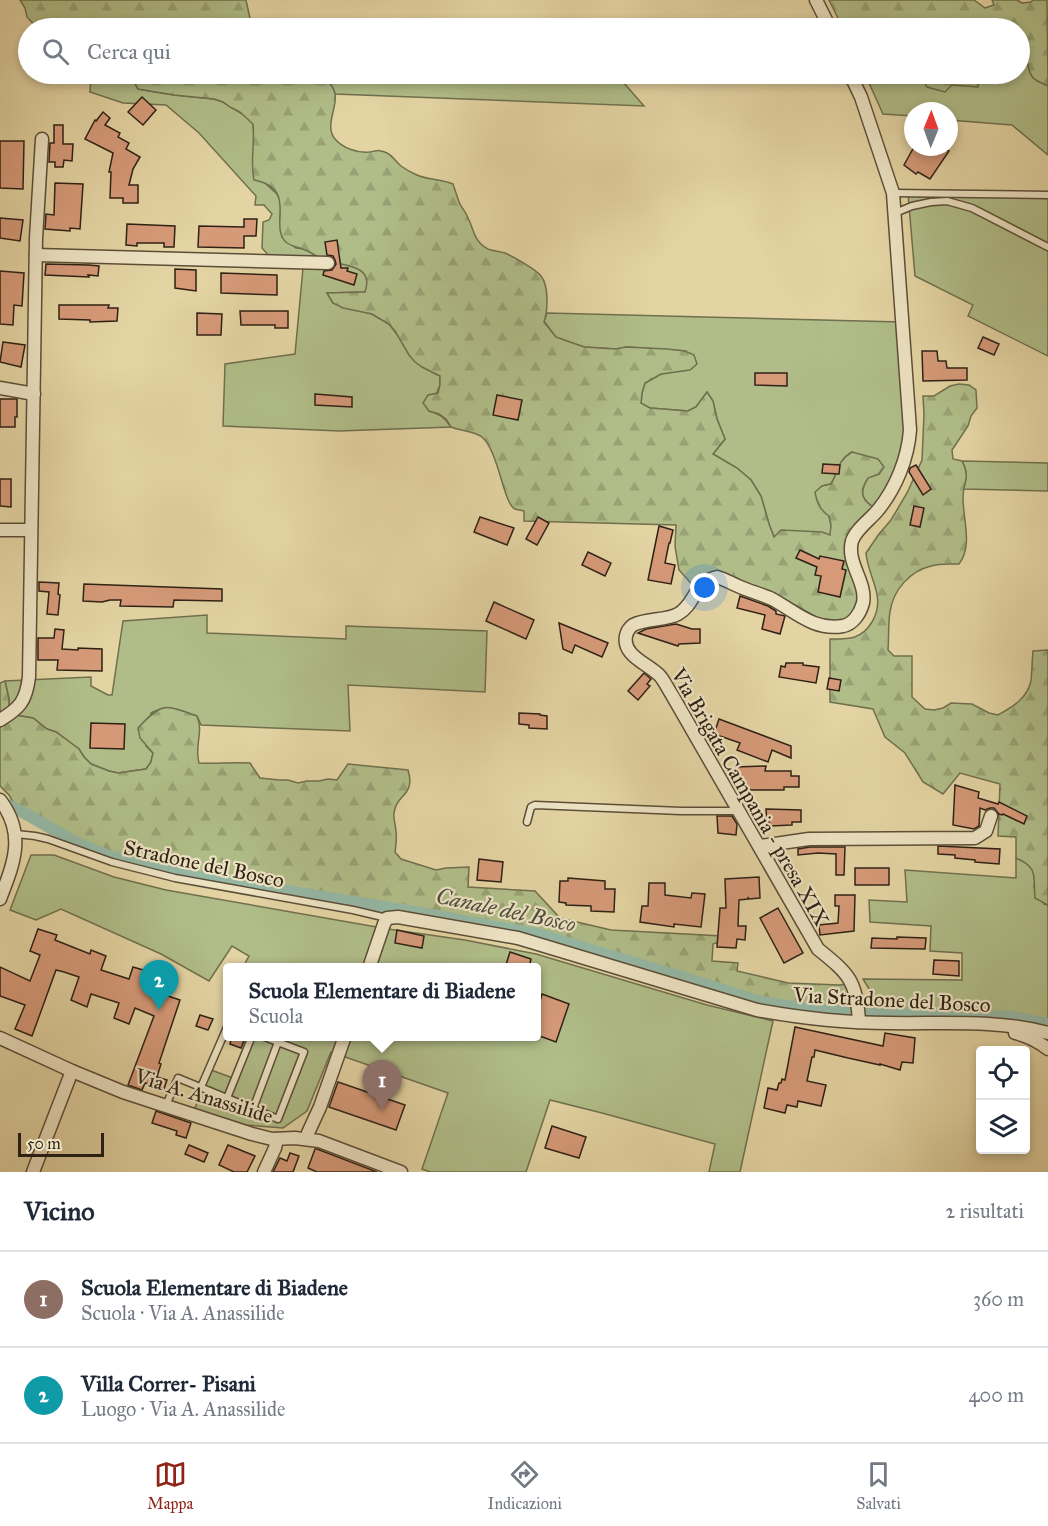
<!DOCTYPE html>
<html lang="it">
<head>
<meta charset="utf-8">
<style>
  body { margin:0; font-family:"IM FELL Great Primer",serif; background:#f6f6f7; color:#1f2937 }
  .controls { position:absolute; right:18px; bottom:18px; display:grid; overflow:hidden; border-radius:6px; box-shadow:0 3px 9px #0003 }
  .controls button { width:54px; height:54px; display:grid; place-items:center; padding:0; border:0; border-bottom:2px solid #e0e1e3; background:#fff; color:#1f2937; font:30px sans-serif }
  .compass { position:absolute; left:904px; top:102px; width:54px; height:54px; border-radius:50%; background:#fff; box-shadow:0 3px 9px #0003; rotate:1deg }
  .scale { position:absolute; left:18px; bottom:15px; width:86px; box-sizing:border-box; padding-left:6px; border:3px solid #2f2115; border-top:0; font-size:16px; line-height:21px; white-space:nowrap; color:#2f2115; -webkit-text-stroke:4px #ede3c3; paint-order:stroke }
  .you { position:absolute; left:705px; top:588px; width:21px; height:21px; margin:-15px; border:4px solid #fff; border-radius:50%; background:#1a73e8; box-shadow:0 0 0 9px #1a73e833 }
  .badge { display:grid; place-items:center; width:39px; height:39px; border-radius:50%; background:#8f2418; color:#fff; font-size:20px; font-weight:700 }
  .pin { position:absolute; translate:-50% -50px; filter:drop-shadow(0 2px 3px #0008) }
  .pin::after { content:''; position:absolute; top:32px; width:21px; height:18px; background:inherit; clip-path:polygon(0 0,100% 0,50% 100%) }
  .popup { position:absolute; left:223px; top:963px; width:318px; height:78px; box-sizing:border-box; display:grid; place-content:center; border-radius:6px; background:#fff; filter:drop-shadow(0 2px 4px #0005); font-size:20px; white-space:nowrap; color:#747a83 }
  .popup b { font-size:22px; color:#1f2937 }
  .popup::after { content:''; position:absolute; left:50%; top:100%; margin-left:-12px; border:12px solid transparent; border-top-color:#fff }
  .list { margin:0; padding:0; list-style:none }
  h2 { display:flex; justify-content:space-between; align-items:center; height:78px; margin:0; padding:0 24px; font-size:26px }
  h2 small { font-size:20px; font-weight:400; color:#747a83 }
  .list li { display:grid; grid-template-columns:39px 1fr auto; gap:18px; align-items:center; box-sizing:border-box; height:96px; padding:0 24px; border-top:2px solid #e0e1e3 }
  .list b { display:block; font-size:22px; white-space:nowrap }
  .list p { margin:0; font-size:20px; white-space:nowrap; color:#747a83 }
  .list em { font-size:20px; font-style:normal; color:#747a83 }
  .icon { flex:none; width:33px; height:33px; fill:none; stroke:currentColor; stroke-width:2; stroke-linecap:round; stroke-linejoin:round }
  .map { position:relative; flex:none; width:1048px; height:1172px; overflow:hidden }
  .search { position:absolute; background:#fff; box-shadow:0 3px 9px #0003; left:18px; right:18px; top:18px; height:66px; display:flex; align-items:center; gap:15px; box-sizing:border-box; padding:0 21px; border-radius:33px; color:#747a83; font-size:22px }
  .sheet { height:270px; background:#fff }
  nav { display:flex; justify-content:space-around; align-items:center; box-sizing:border-box; height:84px; border-top:2px solid #e0e1e3; background:#fff; font-size:16px; color:#747a83 }
  nav a { display:grid; justify-items:center; gap:3px }
  nav .on { color:#8f2418 }
  .map>svg:first-child { display:block }
  .grass { fill:#b0bd88; stroke:#706f4e; stroke-width:1.5 }
  .forest { fill:url(#forest-firs); stroke:#706f4e; stroke-width:1.5 }
  .lines { fill:none; stroke-linecap:round; stroke-linejoin:round }
  .canal { stroke:#95b8a5; stroke-width:12 }
  .building { fill:#d69a79; stroke:#2f2115; stroke-width:1.5 }
  .service-casing { stroke:#5c4e38; stroke-width:9 }
  .minor-casing { stroke:#5c4e38; stroke-width:15 }
  .service { stroke:#ede3c3; stroke-width:6 }
  .minor { stroke:#ede3c3; stroke-width:12 }
  .labels { text-anchor:middle; dominant-baseline:central; stroke-width:4.5; stroke-linejoin:round; paint-order:stroke }
  .street-label { font-size:21px; fill:#2f2115; stroke:#ede3c3 }
  .water-label { font-size:22px; font-style:italic; fill:#4e4e40; stroke:#ede3c3 }
</style>
</head>
<body>
<div class="map">
<svg width="1048" height="1172" viewBox="0 0 1048 1172">
  <defs>
    <pattern id="forest-firs" width="22" height="20" patternUnits="userSpaceOnUse" patternTransform="scale(1.5)"><rect width="22" height="20" fill="#b0bd88"/><path d="M5 1l3.5 6h-7zM16 11l3.5 6h-7z" fill="#98a274"/></pattern>
  </defs>
  <rect width="100%" height="100%" fill="#e4d4a3"/>
  <filter id="stains"><feTurbulence type="fractalNoise" baseFrequency=".00333" numOctaves="4"/><feColorMatrix values="0 0 0 0 .2 0 0 0 0 .09 0 0 0 0 .02 0 0 0 .5 -.17"/></filter>
  <radialGradient id="worn" r=".72"><stop offset=".6" stop-color="#630" stop-opacity="0"/><stop offset="1" stop-color="#630" stop-opacity=".3"/></radialGradient>
  <!-- grass -->
  <g class="grass">
    <path d="M1020 59 1028 64C1030 79 1035 80 1048 86V155L1012 125 949 120V111H913V116L883 114 865 74H925L923 79 952 85 979 78 974 74H1020Z"/>
    <path d="M91 74H130L138 89 174 95 214 99 223 102 247 117 253 124 254 134 264 182 277 194 281 203 280 219 282 237 296 248 305 249 321 259 349 265 358 269 365 274 368 284 365 292 327 293 333 303 372 314 389 324 422 367 440 376V385L429 411C440 414 445 418 451 427L339 431 223 426 225 364 295 354 303 268 270 257 262 248 263 222 269 220 272 214 264 205H255L256 196 199 133 166 105 123 103 90 92Z"/>
    <path d="M311 74H616L644 106 335 94C329 82 323 79 311 74Z"/>
    <path d="M908 194 1048 197V356L968 316 973 305 915 276Z"/>
    <path d="M547 313 901 322 905 456 877 510C862 500 858 494 868 477L879 474 852 452C837 461 839 471 831 484L822 486 831 525V535L774 537 769 524 761 496 751 480 737 468 713 454 725 439 717 419 713 401 707 392 696 407 688 411 650 408 641 404 642 393 645 383 661 374 671 372 685 351 627 347 616 349 584 347 556 338 544 321Z"/>
    <path d="M962 461 1048 463V491L963 489C967 478 968 472 962 461Z"/>
    <path d="M207 615V633L346 639V626L487 631 485 692 348 685 350 731 201 725 197 716C179 710 169 703 151 713L146 746 153 753 151 762 146 769 118 773 109 771 91 764 84 757 79 749 56 732 47 729 33 718 15 715 9 708V699L5 681 91 677V686L108 695H112L123 621Z"/>
    <path d="M31 855H54L114 877 166 890 388 929 465 940 536 954 707 1005 773 1021 740 1172H709L715 1144 602 1113 550 1100 526 1172H430L422 1169 448 1093 331 1052 307 1111 283 1128 245 1125 194 1110 211 1070 233 1078 250 1037 536 1036V968L243 967 249 956 232 946 209 981 161 954 61 909 36 920 10 910Z"/>
    <path d="M1016 858 1027 863 1033 870 1035 879 1034 888 1044 904 1048 905V1022L1031 1019 1002 1016H874L871 992 863 979 962 980V953L930 951 931 926 870 922 869 900 907 902 905 870 1016 878Z"/>
  </g>
  <!-- forest -->
  <g class="forest">
    <path d="M20 0H246L252 28H37L27 17 25 8Z"/>
    <path d="M829 0H974L985 8 994 5 992 0H1017L1022 3 1031 2 1033 0H1047L1048 86C1035 80 1030 79 1028 64L1020 59V28H843Z"/>
    <path d="M130 74H311C317 77 326 79 331 85 344 101 322 123 335 139 343 148 356 153 369 152 376 151 380 149 387 153 393 156 396 162 401 166 405 169 412 173 417 175 428 180 441 179 453 184 455 190 457 196 459 202 461 207 466 212 468 218 473 227 473 236 480 243 488 252 495 250 505 253 512 256 537 270 541 276 549 286 548 310 544 322L556 337 584 347 616 349 626 347 667 349 685 351 694 355 697 364 690 370 661 374 645 383 642 393 641 403 650 408 688 411 696 407 707 392 713 401 717 419 725 439 713 454 737 468 751 480 761 496 769 524 774 537 781 530 822 532 830 535 831 525 829 516C820 510 817 503 815 492L822 486 831 484C839 471 837 461 852 452L878 459 884 467 879 474 868 478C858 494 862 500 877 510L854 538 861 601 850 621 831 622 820 619 782 598 722 576 697 590 679 570 675 546 676 525 524 521V511C521 510 518 510 515 509 503 503 499 452 482 437 474 431 461 431 451 427L446 419 439 414 429 411 423 403 428 395 438 393 440 385V376L422 367 415 362 409 355 395 331 389 324 372 314 343 308 333 303 327 293 365 292C374 266 348 266 330 262 320 260 314 253 305 250 299 247 293 247 287 243 267 227 300 189 254 180 250 162 255 143 253 124L240 112 230 107 223 102 214 99 174 95 138 89Z"/>
    <path d="M925 74H974L979 78 978 87 952 85 945 92 927 87 923 79Z"/>
    <path d="M959 384 969 385 976 390 977 408 971 416 968 426 952 450 953 459 962 461C971 479 963 481 963 498 963 520 973 546 959 564 950 564 940 563 931 566 910 571 893 590 890 612 888 624 889 637 888 650L894 656H912V697L925 709 934 710 943 708 951 703 972 704 989 713 998 715C1012 707 1027 699 1031 681 1032 671 1032 661 1033 651L1048 650V905L1035 898C1033 876 1039 868 1016 858V837L998 836 1000 784 960 773 943 794 923 782 905 753 885 737 873 709 830 702V639C848 639 861 640 872 622 887 597 868 578 866 553L879 534 891 520 907 493 922 460 924 414 923 396H934L950 386Z"/>
    <path d="M5 681 9 699V708L15 715 33 718 47 729 56 732 79 749 84 757 91 764 109 771 118 773 146 769 151 762 153 753 140 738 138 728C163 701 164 705 197 716 204 734 194 744 199 763 216 764 232 762 250 763L260 778 279 780H288L298 783 307 781H319L328 779 337 780 348 764 408 770C416 796 396 794 394 813 393 819 396 826 396 832 397 839 396 845 395 852L401 859 436 870 446 868 469 867 468 887 535 891 560 918 611 930 722 936 719 942 713 944 712 961 738 963 737 971 788 983 840 985 845 984 850 990 857 1015 836 1014 781 1006 712 988 540 937 508 930 390 912 169 873 120 861 71 842 59 828 14 804 9 795 0 786V683Z"/>
  </g>
  <g class="lines">
    <!-- canal -->
    <path class="canal" d="M0 802 21 811 75 842 106 855 181 874 415 912 541 935 685 978 761 1002 817 1010 1013 1017 1048 1024"/>
  </g>
  <!-- building -->
  <g class="building">
    <path d="M142 97 156 110 143 125 128 112Z"/>
    <path d="M103 112 110 118 105 125 120 133 118 137 129 143 126 149 140 157 133 169 129 185H138V203H123V198H110L111 172H109L113 153 85 139 95 120 96 121Z"/>
    <path d="M54 125H63V144H73L72 161 64 160 63 167H55V162H49L50 143H54Z"/>
    <path d="M0 141H24L23 189 0 188Z"/>
    <path d="M914 147H928L935 152 938 147H942L949 151 930 179 918 172 916 174 904 165Z"/>
    <path d="M55 183 83 184 80 229 70 228V231L45 229 46 214 54 215Z"/>
    <path d="M0 218 23 220 20 241 0 238Z"/>
    <path d="M244 219H257L256 236H244V248L198 247 199 226 244 227Z"/>
    <path d="M127 224 175 226 174 247H164V243H137V246L126 245Z"/>
    <path d="M337 240 341 268H348L347 271 357 274 354 285 323 275 324 271 332 270 336 264 335 260 333 256 327 255 325 242Z"/>
    <path d="M46 264 89 265 99 266 98 276 88 275 89 277 45 275Z"/>
    <path d="M175 269 196 270V291L175 288Z"/>
    <path d="M0 271 24 273 22 306 14 305 13 325 0 324Z"/>
    <path d="M221 273 277 275V295L221 293Z"/>
    <path d="M59 305H109L108 308H118L117 321 90 322V320L59 319Z"/>
    <path d="M240 311H288V328H275V325H241Z"/>
    <path d="M197 313 222 314 221 335H197Z"/>
    <path d="M983 337 999 344 994 355 978 348Z"/>
    <path d="M3 342 25 345 21 367 0 362Z"/>
    <path d="M922 351H937L938 361H946L947 368H967V380L923 381Z"/>
    <path d="M755 373H787V386L755 385Z"/>
    <path d="M315 394 352 397V407L315 405Z"/>
    <path d="M497 395 522 400 518 420 493 415Z"/>
    <path d="M0 399H17V417H15V427H0Z"/>
    <path d="M823 464 840 465 839 474 822 473Z"/>
    <path d="M916 465 931 489 923 495 909 472 910 468Z"/>
    <path d="M0 479H11V507L0 506Z"/>
    <path d="M914 506 924 508 920 527 910 525Z"/>
    <path d="M480 517 514 528 507 545 474 532Z"/>
    <path d="M538 517 549 523 537 545 526 539Z"/>
    <path d="M659 526 673 530 670 543H669L665 563 675 565 671 584 648 580Z"/>
    <path d="M800 550 819 559 820 556 844 561 842 569 846 570 840 597 818 592 821 576 815 575 817 567 796 558Z"/>
    <path d="M588 552 611 563 605 576 582 565Z"/>
    <path d="M39 582 59 583 58 594 60 595 58 615 47 614 49 592 39 591Z"/>
    <path d="M84 584 222 589V601L174 600 173 607 120 606 121 600H110L102 602 83 601Z"/>
    <path d="M740 596 768 606 776 611V614L785 616 780 634 762 629 765 615 737 608Z"/>
    <path d="M494 602 534 620 526 639 486 621Z"/>
    <path d="M559 623 608 643 602 657 575 645 572 653 563 649Z"/>
    <path d="M676 624 692 629H700V643L679 644 678 646 638 633 646 629Z"/>
    <path d="M55 629 64 630 62 649 78 650V648L102 649V671L57 670 58 660H38V638H54Z"/>
    <path d="M786 663H803V665L819 667 816 683 779 677 781 666 785 667Z"/>
    <path d="M644 673 651 679 647 684 650 686 638 700 628 691Z"/>
    <path d="M829 678 841 680 839 691 827 689Z"/>
    <path d="M519 713 540 714V715L547 716V729L529 728V725L519 724Z"/>
    <path d="M719 719 791 746V758L772 750 768 762 737 750 740 743 714 734Z"/>
    <path d="M91 723 125 724 124 749 90 748Z"/>
    <path d="M766 766 765 771H791V776H799V787H784V790H736L733 784V777H735V767Z"/>
    <path d="M955 785 979 792 978 798 998 804 999 802 1027 816 1024 824 1003 814 1002 815 999 814 994 808H990L985 810 980 808 979 826 974 829 953 825Z"/>
    <path d="M766 809 801 810V822H792V825L770 826 769 822H767Z"/>
    <path d="M717 816H732L737 824 736 835 718 833Z"/>
    <path d="M938 846 1000 849 999 864 975 862V860L955 858V855L938 854Z"/>
    <path d="M810 847H845L844 875H836V854L818 853 798 855V849Z"/>
    <path d="M479 859 503 862 501 882 477 880Z"/>
    <rect x="855" y="868" width="34" height="17"/>
    <path d="M759 877 760 898 749 899 748 897V899L739 900 738 926H746L745 940 737 939 736 948 717 947 720 908H726L725 879Z"/>
    <path d="M568 878 605 881V889H615L614 912 591 911V906L566 905V903L559 902 560 881H568Z"/>
    <path d="M649 883H665V895L691 898 692 893 705 894 701 927 674 924V927L640 922 642 906H648Z"/>
    <path d="M835 895H855L854 931 820 935 819 925 838 923 839 906H835Z"/>
    <path d="M778 908 803 953 784 963 760 918Z"/>
    <path d="M38 929 57 935 55 940 90 954 91 950 106 956 101 970 129 979 133 967 150 972 144 988 180 1000 159 1063 161 1064 157 1077 167 1080 164 1089 145 1083 142 1090 128 1085 154 1016 135 1008 129 1024 114 1018 119 1003 91 994 87 1007 71 1000 79 977 64 972 56 970 32 1036 15 1029 25 1005 0 996V967L30 981 40 955 30 951Z"/>
    <path d="M397 930 424 936 422 948 395 943Z"/>
    <path d="M897 937 926 938 925 949 871 948 872 938 897 939Z"/>
    <path d="M510 952 531 959 529 968H505Z"/>
    <path d="M934 960 959 961V976L933 974Z"/>
    <path d="M542 994 569 1004 556 1042 537 1035V1012Z"/>
    <path d="M200 1015 213 1019 208 1030 196 1026Z"/>
    <path d="M795 1027 883 1046 885 1033 915 1038 913 1063 902 1062 900 1070 880 1064V1065L848 1058 815 1050 814 1057H812L807 1081 826 1085 821 1106 798 1101 797 1107 787 1105 785 1113 764 1108 768 1088 777 1090 779 1083H781L782 1079 785 1080Z"/>
    <path d="M232 1036H246L241 1048 230 1044Z"/>
    <path d="M338 1082 405 1105 396 1130 329 1107Z"/>
    <path d="M156 1111 191 1123 186 1138 176 1135 177 1131 152 1123Z"/>
    <path d="M552 1126 586 1137 579 1158 545 1148Z"/>
    <path d="M189 1145 208 1153 204 1162 185 1154Z"/>
    <path d="M228 1145 255 1156 247 1172H234L219 1165Z"/>
    <path d="M315 1149H317L377 1172H317L308 1168Z"/>
    <path d="M290 1153 299 1156 293 1172H273L280 1158 287 1161Z"/>
  </g>
  <g class="lines">
    <defs>
      <g id="service">
        <path d="M893 193 1048 195"/>
        <path d="M895 213 912 206 931 202 947 201 972 208 1048 247"/>
        <path d="M527 822 531 807 535 805 681 811H739"/>
        <path d="M16 834 35 836 48 839 112 862 175 878 353 910 387 918"/>
        <path d="M201 1087 228 1025"/>
        <path d="M227 1098 252 1036"/>
        <path d="M166 1105 178 1078 278 1119 304 1052 262 1036"/>
        <path d="M253 1109 278 1042"/>
      </g>
      <g id="minor">
        <path d="M816 0 830 28"/>
        <path d="M850 74 861 97 893 193 910 430C908 458 896 488 878 510 871 519 856 529 852 541 846 563 867 582 863 603 860 614 853 624 843 626 814 631 796 612 772 599 761 594 749 591 738 586 731 583 724 579 717 577 693 582 696 604 678 614 665 621 647 618 633 625 629 628 627 631 626 636 622 656 649 664 660 676 665 682 668 689 672 695L818 949C849 974 857 981 859 1022"/>
        <path d="M36 255 328 263"/>
        <path d="M0 388 34 394"/>
        <path d="M0 530H31"/>
        <path d="M0 720C20 708 26 701 29 677L36 238 42 139"/>
        <path d="M0 800C26 834 14 863 0 899"/>
        <path d="M760 846 809 839 975 838 986 831 991 816"/>
        <path d="M369 968 384 924 387 918 398 917 518 938 757 1010C801 1018 844 1023 889 1023 942 1024 996 1019 1048 1033"/>
        <path d="M1015 1033C1028 1036 1038 1041 1048 1049"/>
        <path d="M0 1038 72 1071 123 1092 252 1134 272 1139 295 1138 319 1141 401 1172"/>
        <path d="M307 1139 308 1133 320 1107 345 1036"/>
        <path d="M33 1172 72 1071"/>
        <path d="M264 1172 275 1148 277 1139"/>
      </g>
    </defs>
    <!-- service casing -->
    <use href="#service" class="service-casing"/>
    <!-- minor casing -->
    <use href="#minor" class="minor-casing"/>
    <!-- service -->
    <use href="#service" class="service"/>
    <!-- minor -->
    <use href="#minor" class="minor"/>
  </g>
  <g class="labels">
    <!-- street labels -->
    <g class="street-label">
      <text transform="translate(750 797) rotate(60)">Via Brigata Campania - presa XIX</text>
      <text transform="translate(204 864) rotate(12)">Stradone del Bosco</text>
      <text transform="translate(892 1000) rotate(3)">Via Stradone del Bosco</text>
      <text transform="translate(204 1096) rotate(17)">Via A. Anassilide</text>
    </g>
    <!-- water labels -->
    <g class="water-label">
      <text transform="translate(506 910) rotate(12)">Canale del Bosco</text>
    </g>
  </g>
  <rect width="100%" height="100%" filter="url(#stains)"/>
  <rect width="100%" height="100%" fill="url(#worn)"/>
</svg>
<div class="controls">
<button><svg class="icon" aria-label="locate" viewBox="0 0 24 24"><circle cx="12" cy="12" r="6"/><path d="M12 2v4M12 18v4M2 12h4M18 12h4"/></svg></button>
<button><svg class="icon" aria-label="layers" viewBox="0 0 24 24"><path d="M12 4l9 5-9 5-9-5zM3 14l9 5 9-5"/></svg></button>
</div>
<svg class="compass" viewBox="-18 -18 36 36"><path d="M0-13l5 13h-10z" fill="#e53935"/><path d="M0 13l5-13h-10z" fill="#747a83"/></svg>
<div class="scale">50 m</div>
<div class="you"></div>
<div class="pin badge" style="left:382px;top:1110px;background:#8d6e63">1</div>
<div class="popup"><b>Scuola Elementare di Biadene</b>Scuola</div>
<div class="pin badge" style="left:159px;top:1010px;background:#0f9aa8">2</div>
<div class="search"><svg class="icon" aria-label="search" viewBox="0 0 24 24"><circle cx="10" cy="10" r="6"/><path d="M15 15l6 6"/></svg>Cerca qui</div>
</div>
<section class="sheet">
<h2>Vicino<small>2 risultati</small></h2>
<ul class="list">
<li><span class="badge" style="background:#8d6e63">1</span><div><b>Scuola Elementare di Biadene</b><p>Scuola · Via A. Anassilide</p></div><em>360 m</em></li>
<li><span class="badge" style="background:#0f9aa8">2</span><div><b>Villa Correr- Pisani</b><p>Luogo · Via A. Anassilide</p></div><em>400 m</em></li>
</ul>
</section>
<nav>
<a class="on"><svg class="icon" aria-label="map" viewBox="0 0 24 24"><path d="M3 6l6-2 6 2 6-2v14l-6 2-6-2-6 2zM9 4v14M15 6v14"/></svg>Mappa</a>
<a><svg class="icon" aria-label="directions" viewBox="0 0 24 24"><path d="M12 3l9 9-9 9-9-9zM9 14v-3h6M13 9l2 2-2 2"/></svg>Indicazioni</a>
<a><svg class="icon" aria-label="saved" viewBox="0 0 24 24"><path d="M7 4h10v16l-5-4-5 4z"/></svg>Salvati</a>
</nav>
</body>
</html>
